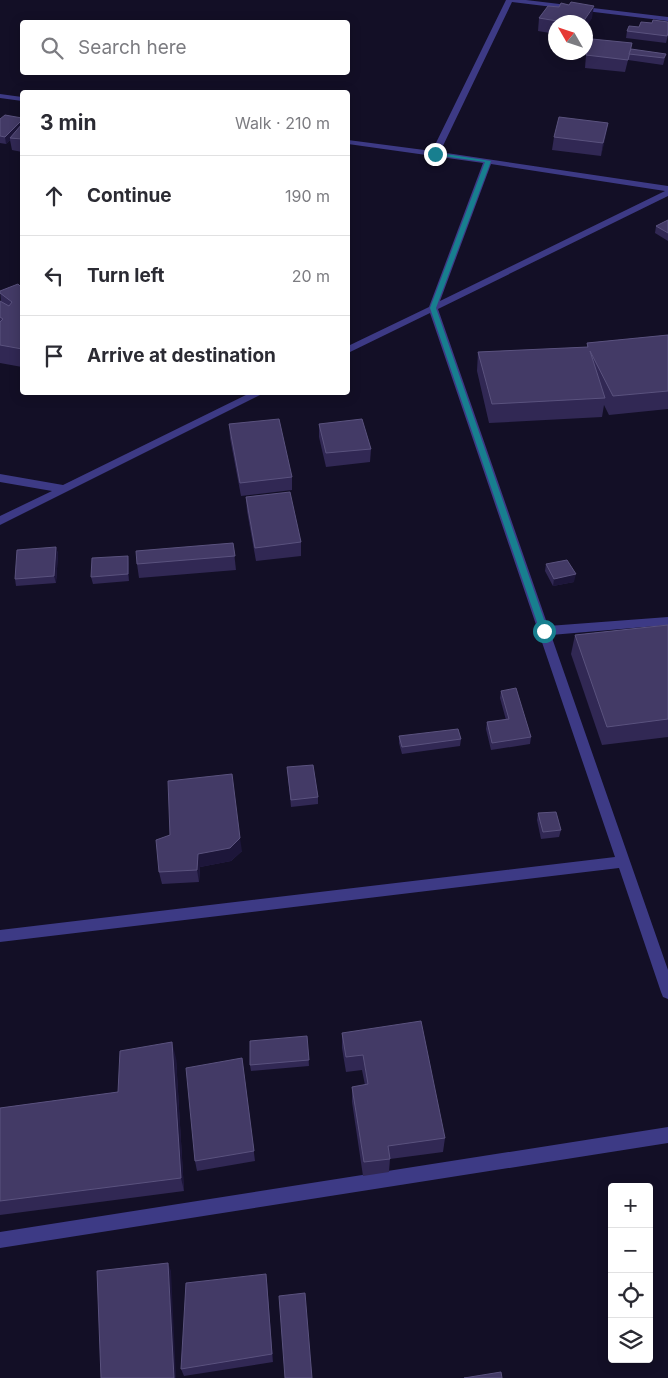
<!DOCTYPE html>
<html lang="en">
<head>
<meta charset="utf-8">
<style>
  body { margin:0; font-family:Inter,sans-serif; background:#f7f7f7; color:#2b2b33 }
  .controls { position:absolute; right:15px; bottom:15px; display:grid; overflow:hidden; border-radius:5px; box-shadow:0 2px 12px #0003 }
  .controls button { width:45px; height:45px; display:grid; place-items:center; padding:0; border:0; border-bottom:1px solid #e1e1e2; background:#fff; color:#2b2b33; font:25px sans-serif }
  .compass { position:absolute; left:548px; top:15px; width:45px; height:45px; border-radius:50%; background:#fff; box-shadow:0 2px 12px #0003; rotate:309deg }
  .stop { position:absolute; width:15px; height:15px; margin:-11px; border:4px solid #187f8f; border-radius:50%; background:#fff }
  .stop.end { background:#187f8f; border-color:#fff; box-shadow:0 1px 5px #0008 }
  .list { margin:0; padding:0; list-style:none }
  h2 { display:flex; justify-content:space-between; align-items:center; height:65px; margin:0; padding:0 20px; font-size:21px }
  h2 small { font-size:16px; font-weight:400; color:#7c7c81 }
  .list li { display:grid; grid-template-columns:32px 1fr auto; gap:15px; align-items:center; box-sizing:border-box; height:80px; padding:0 20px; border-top:1px solid #e1e1e2 }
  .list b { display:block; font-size:19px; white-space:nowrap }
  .list em { font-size:16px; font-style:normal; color:#7c7c81 }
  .icon { flex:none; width:28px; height:28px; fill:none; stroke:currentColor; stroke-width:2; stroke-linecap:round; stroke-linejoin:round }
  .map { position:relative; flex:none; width:668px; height:1378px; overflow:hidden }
  .search { position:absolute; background:#fff; box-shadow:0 2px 12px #0003; left:20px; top:20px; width:330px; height:55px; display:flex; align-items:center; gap:12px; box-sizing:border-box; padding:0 18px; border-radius:5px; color:#7c7c81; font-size:19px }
  .panel { position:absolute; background:#fff; box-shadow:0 2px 12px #0003; left:20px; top:90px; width:330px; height:305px; border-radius:5px }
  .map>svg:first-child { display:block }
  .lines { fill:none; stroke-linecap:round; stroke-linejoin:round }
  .street { fill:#3d3a85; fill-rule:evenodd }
  .wall { fill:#312854 }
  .shaded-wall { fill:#1d163a }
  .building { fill:#433a66; stroke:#5a527e }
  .route { fill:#187f8f }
</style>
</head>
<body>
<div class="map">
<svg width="668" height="1378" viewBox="0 0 668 1378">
  <rect width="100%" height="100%" fill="#130f26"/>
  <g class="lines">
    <!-- street -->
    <g class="street">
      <path d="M506 0H526L668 17V21L512 2 440 152 668 186V196L438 309 548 626 668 617V625L551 635 668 970V999L663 997 661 992 619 868 0 942V930L615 857 430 313 348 353V346L429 307 483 163 348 144V140L432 151ZM491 164 665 191 440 301Z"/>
      <path d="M0 94 22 97V101L0 98Z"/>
      <path d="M252 392H266L0 525V516L52 491 0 482V474L63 485Z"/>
      <path d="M668 1127V1143L0 1248V1232Z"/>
    </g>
  </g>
  <!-- wall -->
  <g class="wall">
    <path d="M539 18H592L586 22H556V34L538 31Z"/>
    <path d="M668 22V35L666 43 626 38 627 31 652 23Z"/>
    <path d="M632 43 631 49 666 54 663 65 628 60 625 72 585 68 586 55Z"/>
    <path d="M22 118V152L12 150 10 140 6 144 0 143V119Z"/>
    <path d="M608 123 601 156 552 150 554 137Z"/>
    <path d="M668 220V241L655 233 656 226Z"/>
    <path d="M22 288V367L0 363V301H1L0 291Z"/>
    <path d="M668 335V409L609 415 604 405 602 417 489 423 477 371 478 352 587 347V343Z"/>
    <path d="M229 424 292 477V490L241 496 230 438Z"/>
    <path d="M319 424 371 449 370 462 326 467 319 437Z"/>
    <path d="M246 497 301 542V556L256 561 247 511Z"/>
    <path d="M233 543 236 570 139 578 137 564Z"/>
    <path d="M56 547 58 554 56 583 16 586 15 579Z"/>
    <path d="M129 563V581L93 584 91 577Z"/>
    <path d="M546 564 574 582 553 586 545 571Z"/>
    <path d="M668 625V737L602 745 571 654 575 635Z"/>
    <path d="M501 691 531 737 530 744 491 750 486 729 487 722 506 720 500 698Z"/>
    <path d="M399 736 461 739 460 746 402 754 399 743Z"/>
    <path d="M287 767 318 797V804L291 807Z"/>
    <path d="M538 813 561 830 559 837 541 839 537 820Z"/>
    <path d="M170 835 242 851 231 861 200 867 199 882 162 884 159 872Z"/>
    <path d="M342 1033 445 1138 443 1152 390 1159 389 1172 363 1176 352 1102V1087L365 1085 362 1070 346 1072 342 1048Z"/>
    <path d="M307 1036 309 1066 251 1071 250 1065Z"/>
    <path d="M176 1058 184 1191 0 1215V1108L118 1092Z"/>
    <path d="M242 1058 255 1161 197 1171 195 1161Z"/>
    <path d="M267 1282 273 1362 184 1376 181 1369Z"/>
  </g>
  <!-- shaded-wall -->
  <g class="shaded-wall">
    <path d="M594 6 592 18 586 28V22H583Z"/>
    <path d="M22 120V128L10 138V140L6 144 5 137Z"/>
    <path d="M608 123 606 136 601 156 603 143Z"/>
    <path d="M56 547 58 554 56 583 54 576Z"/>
    <path d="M128 556 129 563V581L128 574Z"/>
    <path d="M576 574 574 582 553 586 554 579Z"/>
    <path d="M240 838 242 851 231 861 200 867 199 882 197 870 198 854Z"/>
    <path d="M172 1042 176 1058 184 1191 181 1178Z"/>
    <path d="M168 1263 171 1271 176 1378H174Z"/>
    <path d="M266 1274 267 1282 273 1362 272 1354Z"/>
  </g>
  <!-- building -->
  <g class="building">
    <path d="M571 2 594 6 583 22H563L539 18 548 6 559 7 561 3 569 5Z"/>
    <path d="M653 20 668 22V33L667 36 627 31 629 26 639 27 641 22 652 23Z"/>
    <path d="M592 39 632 43 628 60 586 55Z"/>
    <path d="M631 49 666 54 664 58 629 54Z"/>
    <path d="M5 115 22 118V120L5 137 0 136V119Z"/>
    <path d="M559 117 608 123 603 143 554 137Z"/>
    <path d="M22 124V139L10 138Z"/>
    <path d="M668 220V233L656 226Z"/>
    <path d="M18 284 22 288V349L0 345V322L3 319 0 317V301L9 306 12 302 0 293V291Z"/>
    <path d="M668 335V391L613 396 590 351 605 398 492 404 478 352 588 347 587 343Z"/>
    <path d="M279 419 292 477 240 483 229 424Z"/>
    <path d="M362 419 371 449 326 453 319 424Z"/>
    <path d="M290 492 301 542 255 548 246 497Z"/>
    <path d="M233 543 235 556 137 564 136 551Z"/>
    <path d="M56 547 54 576 15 579 17 550Z"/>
    <path d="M128 556V574L91 577 92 558Z"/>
    <path d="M567 560 576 574 554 579 546 564Z"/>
    <path d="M668 625V719L607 727 575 635Z"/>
    <path d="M516 688 531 737 492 743 487 722 509 719 501 691Z"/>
    <path d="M458 729 461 739 402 747 399 736Z"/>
    <path d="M313 765 318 797 291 800 287 767Z"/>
    <path d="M232 774 240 838 230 848 198 854 197 870 159 872 156 840 170 835 168 781Z"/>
    <path d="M556 812 561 830 543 832 538 813Z"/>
    <path d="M421 1021 445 1138 388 1146 390 1159 364 1162 352 1087 368 1084 363 1055 346 1057 342 1033Z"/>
    <path d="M307 1036 309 1060 250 1065V1041Z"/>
    <path d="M172 1042 181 1178 0 1201V1108L118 1092 120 1051Z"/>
    <path d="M242 1058 254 1151 195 1161 186 1068Z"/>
    <path d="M168 1263 174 1378H101L97 1271Z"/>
    <path d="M266 1274 272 1354 181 1369 186 1283Z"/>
    <path d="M305 1293 312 1378H285L279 1296Z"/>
    <path d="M501 1372 502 1378H464Z"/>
  </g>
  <!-- route -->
  <path class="route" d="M433 152 491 161 436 308 548 631 544 634 540 631 430 308 485 162 435 155Z"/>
</svg>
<div class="controls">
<button>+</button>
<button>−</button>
<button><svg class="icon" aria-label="locate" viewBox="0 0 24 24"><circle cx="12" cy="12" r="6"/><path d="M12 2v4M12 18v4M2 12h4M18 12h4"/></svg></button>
<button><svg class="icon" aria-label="layers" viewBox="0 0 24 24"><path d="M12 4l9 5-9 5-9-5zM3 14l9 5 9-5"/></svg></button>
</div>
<svg class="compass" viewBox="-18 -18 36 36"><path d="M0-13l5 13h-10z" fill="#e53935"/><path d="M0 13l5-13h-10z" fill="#7c7c81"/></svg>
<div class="stop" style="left:544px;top:631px"></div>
<div class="stop end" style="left:435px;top:154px"></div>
<div class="search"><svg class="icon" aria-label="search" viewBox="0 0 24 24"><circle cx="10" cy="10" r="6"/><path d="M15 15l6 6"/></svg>Search here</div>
<section class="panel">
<h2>3 min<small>Walk · 210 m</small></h2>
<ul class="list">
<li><svg class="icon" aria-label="ahead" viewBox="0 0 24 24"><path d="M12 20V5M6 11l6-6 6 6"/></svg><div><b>Continue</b></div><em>190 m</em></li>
<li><svg class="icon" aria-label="left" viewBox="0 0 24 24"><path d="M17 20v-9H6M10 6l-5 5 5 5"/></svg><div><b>Turn left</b></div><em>20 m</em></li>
<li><svg class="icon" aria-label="arrive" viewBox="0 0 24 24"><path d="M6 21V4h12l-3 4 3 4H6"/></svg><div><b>Arrive at destination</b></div></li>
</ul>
</section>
</div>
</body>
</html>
